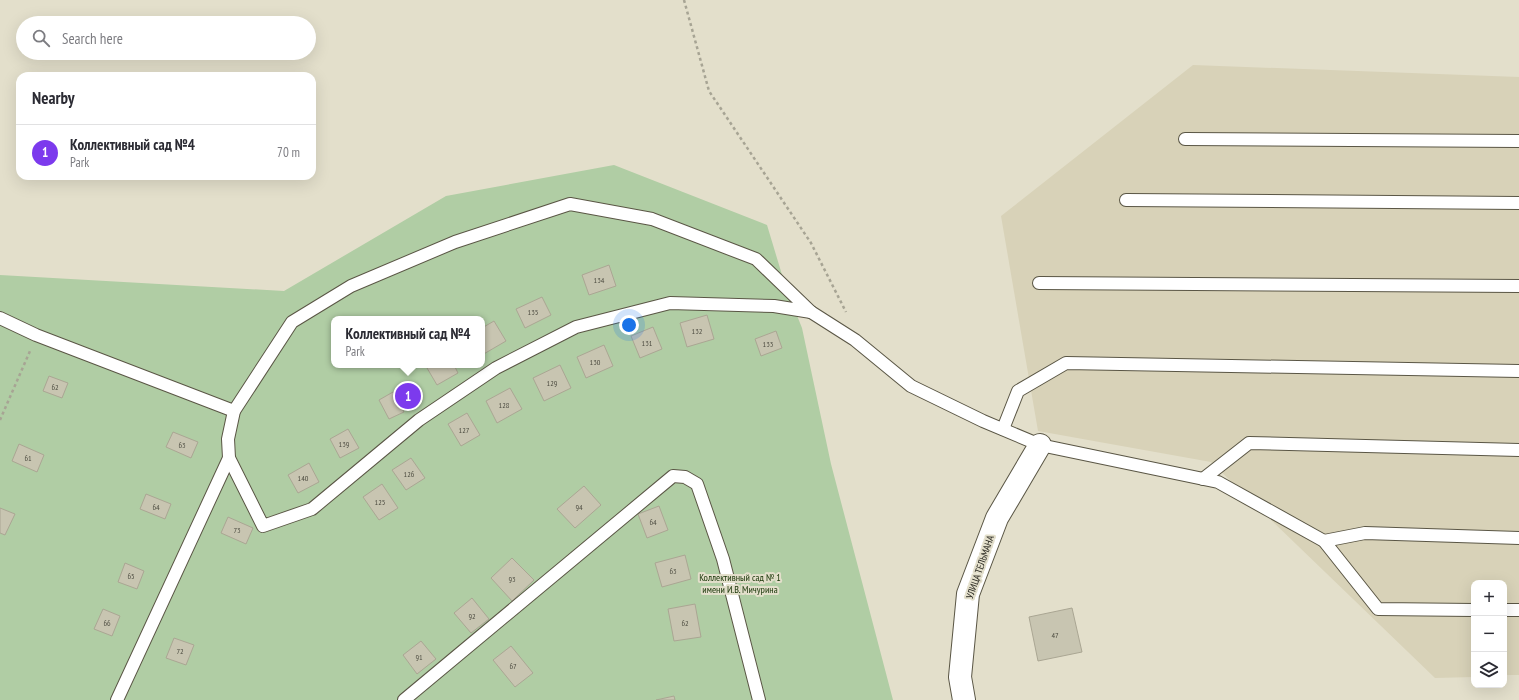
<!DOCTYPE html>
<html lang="en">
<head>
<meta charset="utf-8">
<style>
  body { margin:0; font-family:"PT Sans Narrow",sans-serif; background:#f7f7f7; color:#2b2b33 }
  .controls { position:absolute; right:12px; bottom:12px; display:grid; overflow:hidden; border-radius:8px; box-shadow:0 4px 16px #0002 }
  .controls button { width:36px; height:36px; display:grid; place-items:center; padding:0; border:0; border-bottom:1px solid #e1e1e2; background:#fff; color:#2b2b33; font:20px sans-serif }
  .you { position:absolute; left:629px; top:325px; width:14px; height:14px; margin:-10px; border:3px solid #fff; border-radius:50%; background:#1a73e8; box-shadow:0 0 0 6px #1a73e833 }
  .badge { display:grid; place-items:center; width:26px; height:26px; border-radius:50%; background:#7c3aed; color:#fff; font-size:13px; font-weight:700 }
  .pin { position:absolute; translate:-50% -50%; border:2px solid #fff; box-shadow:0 1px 4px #0006 }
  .popup { position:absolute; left:331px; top:316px; width:154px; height:52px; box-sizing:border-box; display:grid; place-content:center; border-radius:8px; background:#fff; filter:drop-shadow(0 1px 3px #0005); font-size:13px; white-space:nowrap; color:#7c7c81 }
  .popup b { font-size:15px; color:#2b2b33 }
  .popup::after { content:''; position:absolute; left:50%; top:100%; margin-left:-8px; border:8px solid transparent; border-top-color:#fff }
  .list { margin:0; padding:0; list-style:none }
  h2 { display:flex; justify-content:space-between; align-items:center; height:52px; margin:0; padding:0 16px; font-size:17px }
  h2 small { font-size:13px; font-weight:400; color:#7c7c81 }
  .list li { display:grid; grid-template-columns:26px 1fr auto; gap:12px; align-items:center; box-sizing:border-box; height:56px; padding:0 16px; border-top:1px solid #e1e1e2 }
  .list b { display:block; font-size:15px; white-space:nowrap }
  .list p { margin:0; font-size:13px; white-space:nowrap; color:#7c7c81 }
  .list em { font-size:13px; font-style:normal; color:#7c7c81 }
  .icon { flex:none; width:22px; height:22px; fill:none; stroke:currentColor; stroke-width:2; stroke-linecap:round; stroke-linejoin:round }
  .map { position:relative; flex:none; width:1519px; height:700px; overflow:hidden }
  .search { position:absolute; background:#fff; box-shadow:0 4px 16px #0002; left:16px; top:16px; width:300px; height:44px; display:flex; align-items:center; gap:10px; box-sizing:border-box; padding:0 14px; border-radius:22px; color:#7c7c81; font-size:15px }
  .panel { position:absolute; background:#fff; box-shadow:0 4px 16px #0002; left:16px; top:72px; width:300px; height:108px; border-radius:12px }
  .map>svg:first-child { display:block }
  .built { fill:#d8d2b8 }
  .green { fill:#b0cda4; fill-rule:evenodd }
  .building { fill:#c8c5b1; stroke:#aaa693 }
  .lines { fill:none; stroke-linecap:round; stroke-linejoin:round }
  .service-casing { stroke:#5a5645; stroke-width:14 }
  .minor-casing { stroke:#5a5645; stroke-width:24 }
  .path { stroke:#a7a494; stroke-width:2.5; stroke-dasharray:3 3; stroke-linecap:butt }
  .service { stroke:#fff; stroke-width:12 }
  .minor { stroke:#fff; stroke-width:22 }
  .labels { text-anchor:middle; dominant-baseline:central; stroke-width:4; stroke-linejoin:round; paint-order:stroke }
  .number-label { font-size:8px; fill:#4d4c41 }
  .street-label { font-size:10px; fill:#24231c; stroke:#e3dfcb }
  .park-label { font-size:10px; fill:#163305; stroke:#e3dfcb }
</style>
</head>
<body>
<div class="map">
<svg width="1519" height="700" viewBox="0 0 1519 700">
  <rect width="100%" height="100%" fill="#e3dfcb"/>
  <!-- built -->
  <path class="built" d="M1193 65 1519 77V675H1504V583H1474V677L1435 678 1211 462 1038 431 1001 216Z"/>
  <!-- green -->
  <path class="green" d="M614 165 767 225 786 288 802 328 831 464 893 700H0V275L284 291 446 196ZM334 319H482V365H334Z"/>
  <!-- building -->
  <g class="building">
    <path d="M609 265 616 286 589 295 582 275Z"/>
    <path d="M542 297 551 315 525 328 516 309Z"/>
    <path d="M707 315 714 339 687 347 680 323Z"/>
    <path d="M494 321 506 341 482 355V328Z"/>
    <path d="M653 327 662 349 640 358 631 336Z"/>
    <path d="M776 331 782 348 761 356 755 339Z"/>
    <path d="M604 345 613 366 586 378 577 357Z"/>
    <path d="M432 365H454L458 373 437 385 427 368Z"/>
    <path d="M560 365 571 388 544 401 533 378Z"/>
    <path d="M49 376 68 383 62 398 43 391Z"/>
    <path d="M510 388 522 409 497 423 486 401Z"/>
    <path d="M393 392 404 412 389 419 379 400Z"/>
    <path d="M467 413 480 435 461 446 448 424Z"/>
    <path d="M348 429 359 448 340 458 330 439Z"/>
    <path d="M173 432 198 442 191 458 166 447Z"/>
    <path d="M19 444 44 455 37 472 12 461Z"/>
    <path d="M411 458 425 478 406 490 392 470Z"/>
    <path d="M309 463 319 482 298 493 288 475Z"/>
    <path d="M382 484 398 508 379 520 363 497Z"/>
    <path d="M584 486 601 505 575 528 557 509Z"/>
    <path d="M146 494 171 504 165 519 140 509Z"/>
    <path d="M659 506 668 530 647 538 638 514Z"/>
    <path d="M0 508 15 514 5 535 0 533Z"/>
    <path d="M228 517 253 528 246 544 221 533Z"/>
    <path d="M685 555 691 579 662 587 655 563Z"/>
    <path d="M512 558 534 580 512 601 491 578Z"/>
    <path d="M125 563 144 571 137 589 118 582Z"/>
    <path d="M472 598 489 619 471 633 454 613Z"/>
    <path d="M695 604 701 637 674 641 668 609Z"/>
    <path d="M1072 608 1082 652 1038 661 1029 617Z"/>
    <path d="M103 609 120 616 112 636 94 629Z"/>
    <path d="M174 638 194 645 186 665 166 658Z"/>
    <path d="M421 641 436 659 417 674 403 655Z"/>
    <path d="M511 646 533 673 515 687 493 660Z"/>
    <path d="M674 696 675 700H656Z"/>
  </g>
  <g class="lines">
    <defs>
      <g id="service">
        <path d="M1185 139 1519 141"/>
        <path d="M1126 200 1519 203"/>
        <path d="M570 204 652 219 756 259 811 312 774 306 670 303 576 327 496 368 419 420 312 509 263 526 229 458 228 439 234 411 292 322 351 286 455 242Z"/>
        <path d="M1039 283 1519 286"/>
        <path d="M811 312 855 340 911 386 983 421 1040 445 1218 482 1324 541 1378 609 1474 610"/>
        <path d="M0 318 36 335 234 411"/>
        <path d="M1003 429 1018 391 1066 363 1519 371"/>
        <path d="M1203 479 1249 443 1519 450"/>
        <path d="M1324 541 1365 533 1519 538"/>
        <path d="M1504 610H1519"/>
        <path d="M117 700 229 458"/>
        <path d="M404 700 673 476 685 477 697 484 723 559 759 700"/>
      </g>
      <path id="minor" d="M964 700 960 677 968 594 997 518 1040 445"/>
    </defs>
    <!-- service casing -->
    <use href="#service" class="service-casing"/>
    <!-- minor casing -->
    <use href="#minor" class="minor-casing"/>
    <!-- path -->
    <g class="path">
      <path d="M684 0 709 91 811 243 846 312"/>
      <path d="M0 420 30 351"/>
    </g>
    <!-- service -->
    <use href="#service" class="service"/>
    <!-- minor -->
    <use href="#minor" class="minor"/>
  </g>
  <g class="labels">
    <!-- number labels -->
    <g class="number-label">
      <text x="599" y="280">134</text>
      <text x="533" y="312">135</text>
      <text x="697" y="331">132</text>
      <text x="647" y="343">131</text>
      <text x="768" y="344">133</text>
      <text x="595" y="362">130</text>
      <text x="552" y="383">129</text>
      <text x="55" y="387">62</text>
      <text x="504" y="405">128</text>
      <text x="464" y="430">127</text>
      <text x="344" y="444">139</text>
      <text x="182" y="445">63</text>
      <text x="28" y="458">61</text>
      <text x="409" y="474">126</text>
      <text x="303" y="478">140</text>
      <text x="380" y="502">125</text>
      <text x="156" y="507">64</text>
      <text x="579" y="507">94</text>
      <text x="653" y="522">64</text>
      <text x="237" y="530">73</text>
      <text x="673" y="571">63</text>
      <text x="131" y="576">65</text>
      <text x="512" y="579">93</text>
      <text x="472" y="616">92</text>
      <text x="107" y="623">66</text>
      <text x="685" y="623">62</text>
      <text x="1055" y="635">47</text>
      <text x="180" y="651">72</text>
      <text x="419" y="657">91</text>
      <text x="513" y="666">67</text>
    </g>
    <!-- street labels -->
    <g class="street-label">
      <text transform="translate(980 567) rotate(-71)">УЛИЦА ТЕЛЬМАНА</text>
    </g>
    <!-- park labels -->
    <g class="park-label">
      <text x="740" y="577">Коллективный сад № 1<tspan x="740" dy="12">имени И.В. Мичурина</tspan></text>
    </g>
  </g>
</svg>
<div class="controls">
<button>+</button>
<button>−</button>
<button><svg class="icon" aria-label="layers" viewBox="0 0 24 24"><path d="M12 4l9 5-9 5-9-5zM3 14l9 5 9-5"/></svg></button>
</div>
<div class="you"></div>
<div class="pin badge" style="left:408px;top:396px">1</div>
<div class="popup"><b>Коллективный сад №4</b>Park</div>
<div class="search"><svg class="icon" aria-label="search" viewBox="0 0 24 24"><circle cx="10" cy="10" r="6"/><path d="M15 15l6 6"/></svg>Search here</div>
<section class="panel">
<h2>Nearby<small></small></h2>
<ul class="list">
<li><span class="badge">1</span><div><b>Коллективный сад №4</b><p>Park</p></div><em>70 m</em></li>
</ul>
</section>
</div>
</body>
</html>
